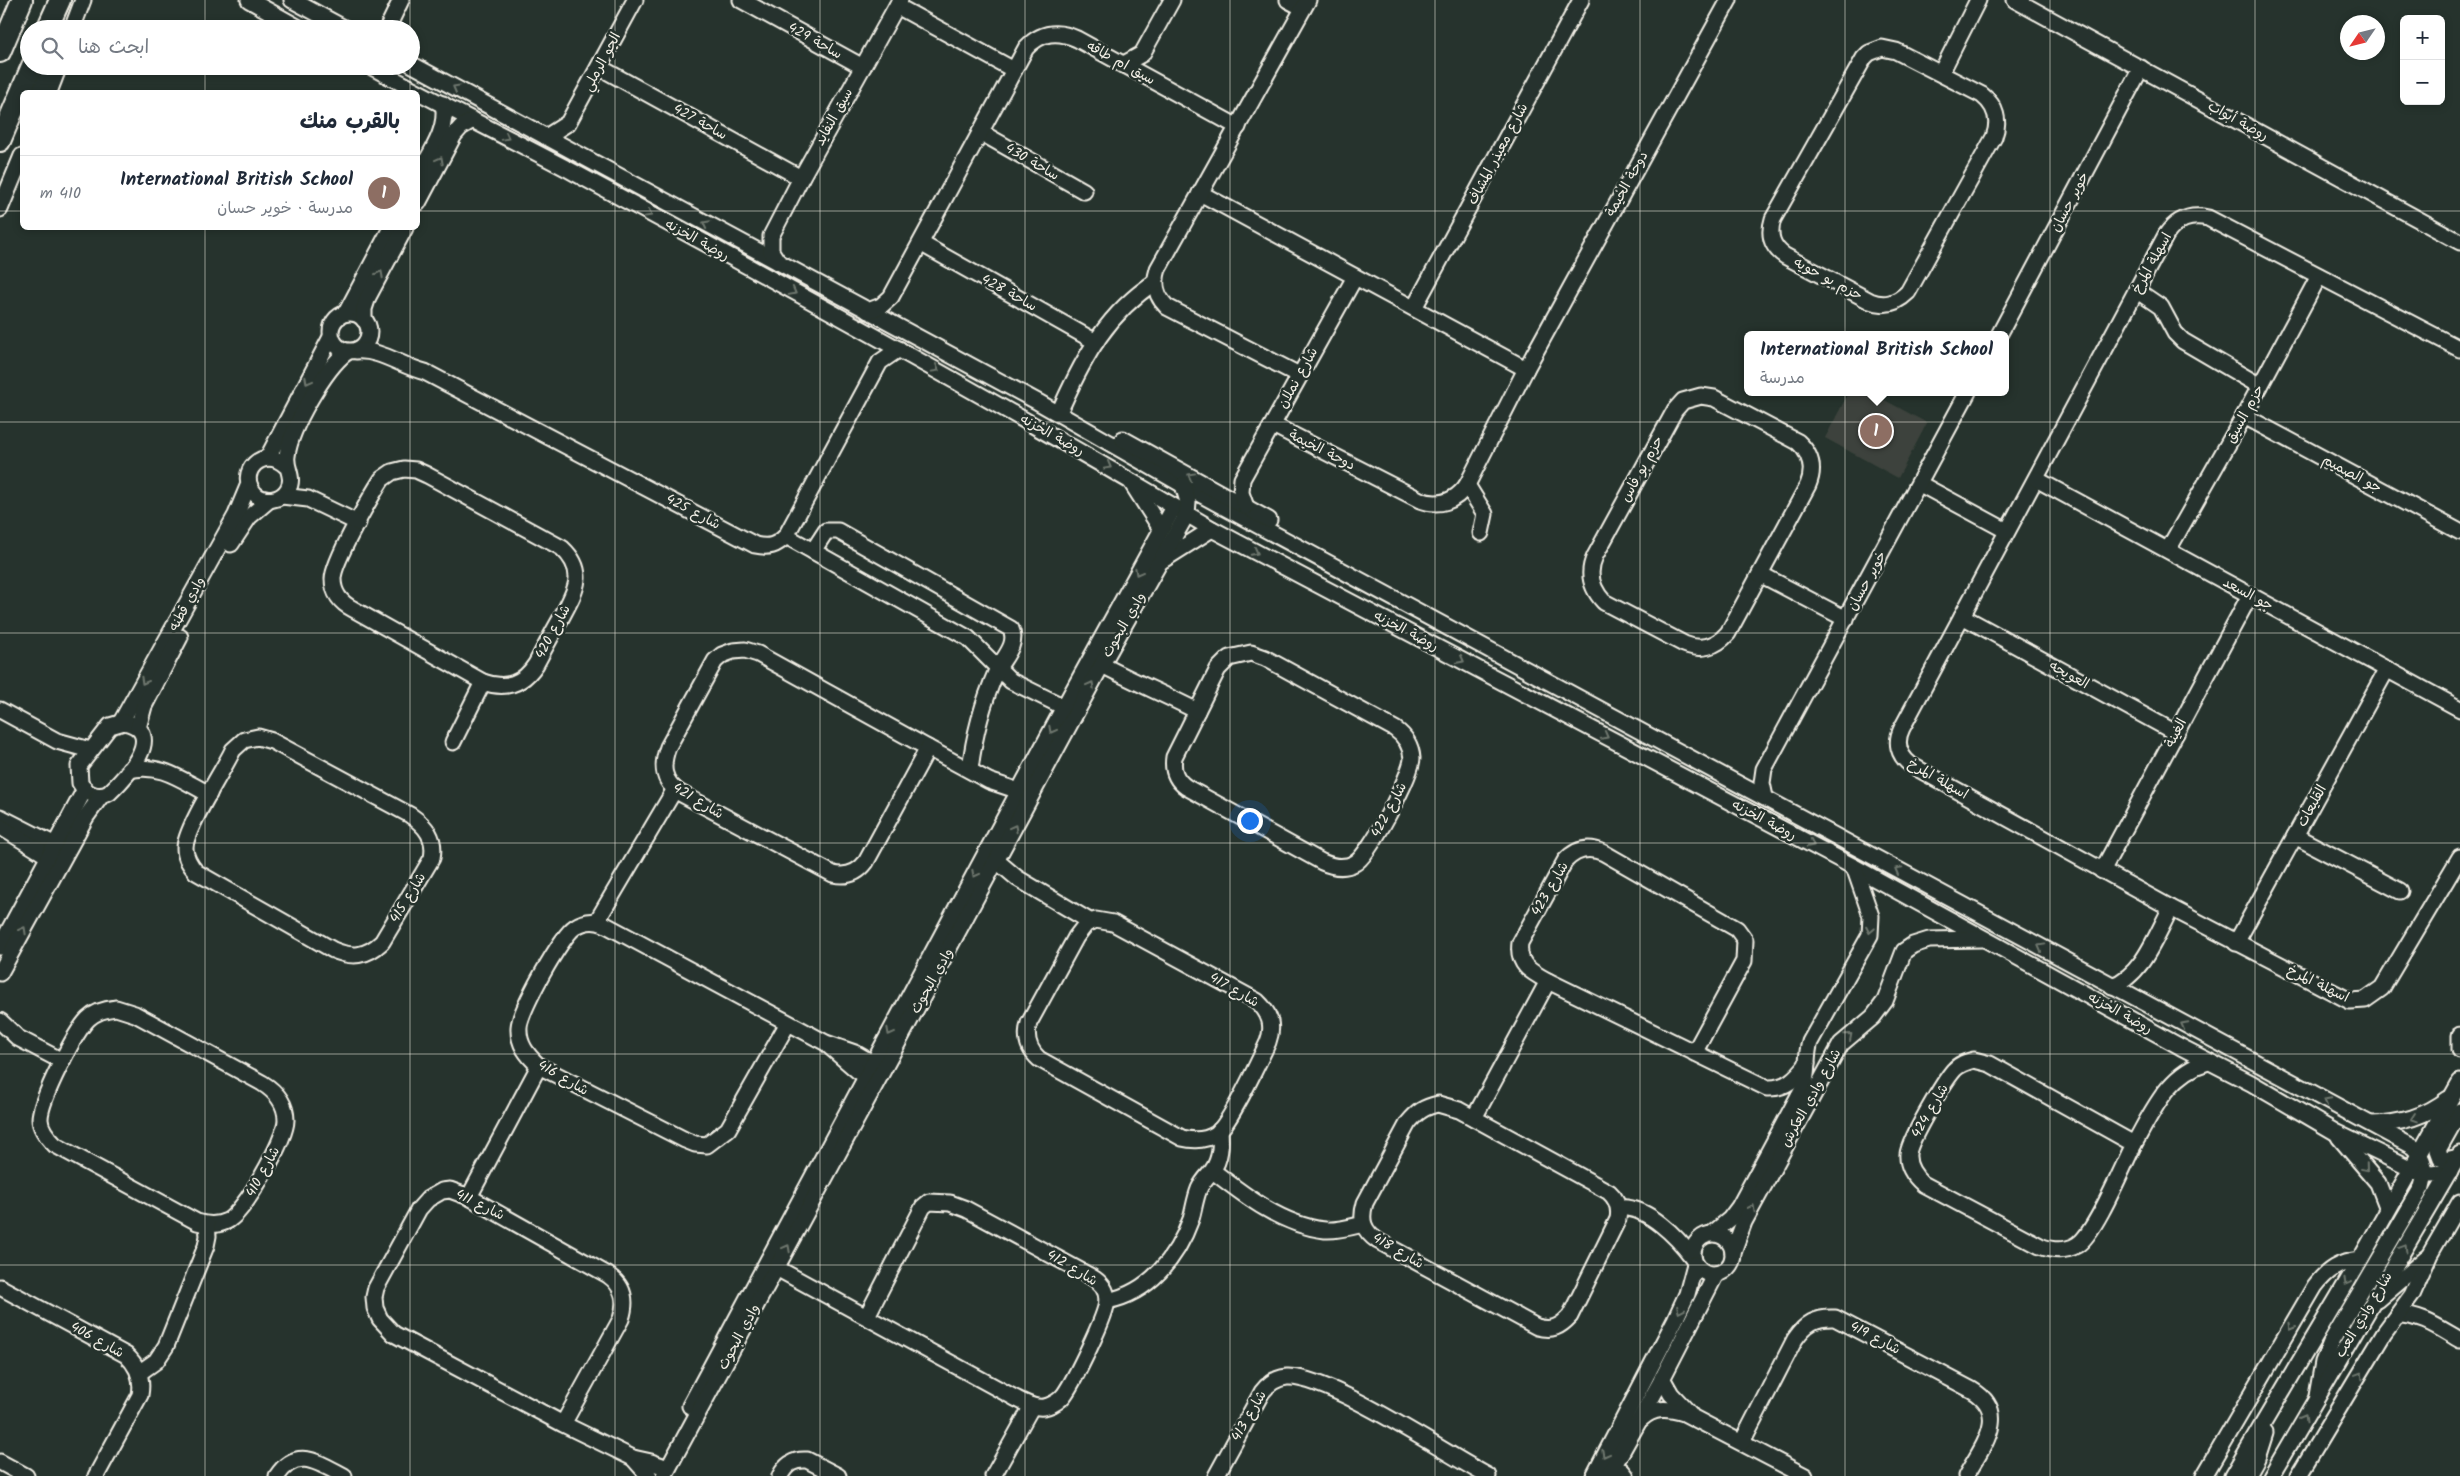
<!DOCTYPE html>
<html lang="ar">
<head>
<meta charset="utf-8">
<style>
  body { margin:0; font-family:Kalam,"Playpen Sans Arabic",sans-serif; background:#f6f6f7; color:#1f2937; direction:rtl }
  .controls { position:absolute; right:15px; top:15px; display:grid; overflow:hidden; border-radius:8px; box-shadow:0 2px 8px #0003 }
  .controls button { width:45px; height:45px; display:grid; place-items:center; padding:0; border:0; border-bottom:1px solid #e0e1e3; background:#fff; color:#1f2937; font:25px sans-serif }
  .compass { position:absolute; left:2340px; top:15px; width:45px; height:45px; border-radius:50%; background:#fff; box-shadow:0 2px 8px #0003; rotate:235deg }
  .you { position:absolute; left:1249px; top:820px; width:18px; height:18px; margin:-12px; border:4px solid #fff; border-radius:50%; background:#1a73e8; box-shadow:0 0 0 8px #1a73e833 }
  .badge { display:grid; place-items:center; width:32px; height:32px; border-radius:50%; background:#2563eb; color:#fff; font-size:16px; font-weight:700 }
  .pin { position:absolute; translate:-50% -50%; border:2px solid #fff; box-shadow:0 1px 5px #0006 }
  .popup { position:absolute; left:1744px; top:331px; width:265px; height:65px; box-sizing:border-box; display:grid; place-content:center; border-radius:8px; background:#fff; filter:drop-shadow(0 1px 4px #0005); font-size:16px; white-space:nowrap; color:#747a83 }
  .popup b { font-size:19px; color:#1f2937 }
  .popup::after { content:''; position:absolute; left:50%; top:100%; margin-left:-10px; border:10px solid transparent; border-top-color:#fff }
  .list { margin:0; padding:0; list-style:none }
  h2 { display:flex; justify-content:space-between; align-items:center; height:65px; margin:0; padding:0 20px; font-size:21px }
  h2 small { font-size:16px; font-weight:400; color:#747a83 }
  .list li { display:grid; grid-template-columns:32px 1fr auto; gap:15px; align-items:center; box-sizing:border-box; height:75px; padding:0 20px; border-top:1px solid #e0e1e3 }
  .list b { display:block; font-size:19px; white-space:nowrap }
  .list p { margin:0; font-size:16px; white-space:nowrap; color:#747a83 }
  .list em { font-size:16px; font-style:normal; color:#747a83 }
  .icon { flex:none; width:28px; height:28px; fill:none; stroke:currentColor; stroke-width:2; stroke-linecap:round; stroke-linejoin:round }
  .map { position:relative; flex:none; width:2460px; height:1476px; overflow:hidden; direction:ltr }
  .search { position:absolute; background:#fff; box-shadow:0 2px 8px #0003; left:20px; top:20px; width:400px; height:55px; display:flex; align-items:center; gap:12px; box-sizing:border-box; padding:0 18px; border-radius:28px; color:#747a83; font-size:19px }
  .panel { position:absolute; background:#fff; box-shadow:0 2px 8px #0003; left:20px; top:90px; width:400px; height:140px; border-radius:8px; direction:rtl }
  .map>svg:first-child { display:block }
  .built { fill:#3c433c }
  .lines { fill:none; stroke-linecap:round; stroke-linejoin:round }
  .minor-casing { stroke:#f4f1e8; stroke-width:19 }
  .major-casing { stroke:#f4f1e8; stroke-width:24 }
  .minor { stroke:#26332d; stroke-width:15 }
  .major { stroke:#26332d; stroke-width:20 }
  .oneway { stroke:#6e766e }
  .grid { fill:none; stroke:#f4f1e8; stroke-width:1; stroke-opacity:0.55 }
  .labels { text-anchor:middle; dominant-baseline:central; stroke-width:5; stroke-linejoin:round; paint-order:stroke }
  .street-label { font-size:14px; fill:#f4f1e8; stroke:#26332d }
</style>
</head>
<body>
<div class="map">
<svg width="2460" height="1476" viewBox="0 0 2460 1476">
  <rect width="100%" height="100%" fill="#26332d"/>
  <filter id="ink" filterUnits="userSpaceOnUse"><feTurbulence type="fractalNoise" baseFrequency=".02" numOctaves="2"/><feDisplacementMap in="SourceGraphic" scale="10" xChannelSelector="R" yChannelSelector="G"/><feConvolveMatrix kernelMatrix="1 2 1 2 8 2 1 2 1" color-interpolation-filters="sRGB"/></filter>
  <g filter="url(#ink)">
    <!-- built -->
    <path class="built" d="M1849 392H1870L1927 423 1898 478 1825 438Z"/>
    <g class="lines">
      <defs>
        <g id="minor">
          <path d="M249 0 301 29"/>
          <path d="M292 0 346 29"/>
          <path d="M741 0 863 67"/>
          <path d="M1288 0 1303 8"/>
          <path d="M2015 0 2460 242"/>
          <path d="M897 6 1014 70"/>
          <path d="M72 29 83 0"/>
          <path d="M387 29 401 0"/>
          <path d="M1882 48 1896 51 1982 95C1996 106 2000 121 1994 137L1908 292C1897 303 1885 307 1870 301L1785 256C1772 247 1768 235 1773 219L1864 58 1869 53Z"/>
          <path d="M411 64 1038 402 1183 485 2413 1147C2425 1159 2427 1171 2422 1187L2332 1340 2323 1362 2317 1396"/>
          <path d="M1122 65 1142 54 1172 0"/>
          <path d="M370 66C437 103 507 137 575 173 790 288 1003 405 1212 529L1854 867 2181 1047 2251 1083 2335 1132 2418 1172 2432 1174 2450 1172"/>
          <path d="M599 67 801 178"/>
          <path d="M1941 73 1978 0"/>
          <path d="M49 92 59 66"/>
          <path d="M980 132 1084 191"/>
          <path d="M546 137 568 123 635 0"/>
          <path d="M418 176C429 155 449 129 443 104"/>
          <path d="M1200 193 1526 369"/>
          <path d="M418 203 454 135 461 127 473 120"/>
          <path d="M0 209 22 156"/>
          <path d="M922 244 1096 342"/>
          <path d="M778 262 771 251V236L801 178 900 0"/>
          <path d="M2136 290 2161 307 2175 333 2183 341 2260 386"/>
          <path d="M1414 308 1581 0"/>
          <path d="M868 311 881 306 891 297 1026 48C1041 32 1057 30 1077 39L1238 127"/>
          <circle cx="350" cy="332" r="19"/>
          <path d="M346 313 391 228"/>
          <path d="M364 320V309L368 297 405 228"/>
          <path d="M1999 335 2141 68"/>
          <path d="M2460 349 2208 218C2190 214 2177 219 2166 235L1902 728C1895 742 1898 755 1911 765L2171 908 2350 1001 2365 1000 2382 988 2460 857"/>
          <path d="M356 351C380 349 401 366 425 372L755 545C769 548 776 546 786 536L880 362 899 349"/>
          <path d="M1299 375 1167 307C1156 296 1153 284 1158 269L1308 0"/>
          <path d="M1701 396 1714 398 1798 442C1811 454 1815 468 1808 485L1728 633C1716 647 1701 651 1684 644L1604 602C1591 588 1587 573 1595 556L1675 410 1683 401Z"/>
          <path d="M1062 406C1085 355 1108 313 1155 282"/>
          <path d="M2244 416 2460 532"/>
          <path d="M1273 425 1420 500C1439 507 1455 502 1467 485L1526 369 1729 0"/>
          <path d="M1123 439 1269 520"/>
          <path d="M268 457 331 337"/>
          <path d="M286 466C264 444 235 473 255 494 264 503 281 501 288 489 295 477 285 468 287 456 290 429 325 368 347 352"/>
          <path d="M404 469 416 470 427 475 562 548C589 573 574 593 560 620 552 634 544 649 536 664 523 684 506 690 483 682L353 609C341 603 333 593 333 579 333 562 371 496 382 479L392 472Z"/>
          <path d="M2036 479 2460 709"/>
          <path d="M1131 482 1161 529"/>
          <path d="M1920 484 2007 531"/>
          <path d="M1467 485 1485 514 1481 533"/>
          <path d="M282 496 308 499 358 523"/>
          <path d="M1246 507 1241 493 1242 479 1355 277"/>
          <path d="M786 536 968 638 1011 681 1064 707"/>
          <path d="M231 544 249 517 269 500"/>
          <path d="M2168 550 2244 416 2319 276"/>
          <path d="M813 551 826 531H838L1011 629C1018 644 1004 657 997 670 983 702 974 735 970 770"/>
          <path d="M1163 560 1212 529"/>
          <path d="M1760 574 1846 619"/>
          <path d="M1962 616 2176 733"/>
          <path d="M745 650 758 654 928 748 866 862C857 874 846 877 833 874L680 793C662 781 661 766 668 747L715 661 722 655 733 651Z"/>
          <path d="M1251 653 1265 658 1395 729C1405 736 1411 746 1412 758 1412 774 1369 856 1355 863 1344 869 1333 867 1322 862L1186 787C1175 779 1172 770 1174 757L1218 669 1229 658Z"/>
          <path d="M1093 660C1127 679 1162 693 1197 711"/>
          <path d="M0 710 57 741 90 750"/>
          <path d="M121 722 236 515 249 484"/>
          <path d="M124 722C168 732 126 777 109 793 98 799 86 794 80 783L79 766 110 726Z"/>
          <path d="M138 728 144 706 180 637"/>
          <path d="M258 737 272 741 410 815C426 826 436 838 432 858L382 942C366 957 352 958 333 950L196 872C190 865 185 858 185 848 185 829 223 771 233 750L244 740Z"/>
          <path d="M453 742 483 682"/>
          <path d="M928 748 989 781 1028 794"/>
          <path d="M129 770C160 762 183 781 209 794"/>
          <path d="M1765 797 1762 783 1764 769 1968 392"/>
          <path d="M0 817 63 849"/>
          <path d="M1 827 56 861"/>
          <path d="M2295 836 2400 891"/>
          <path d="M997 861 1017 878 1091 922"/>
          <path d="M2102 871 2250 595"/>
          <path d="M1096 920 1113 923 1257 1001C1270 1013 1274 1026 1268 1042 1259 1061 1230 1124 1216 1134 1205 1141 1194 1141 1182 1138L1039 1059C1028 1049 1025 1037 1029 1023L1076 937 1086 924Z"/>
          <path d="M597 921 675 789"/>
          <path d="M2236 943 2387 669"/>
          <path d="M0 947 85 789"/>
          <path d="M0 973 86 817 101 796"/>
          <path d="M2112 986C2143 975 2156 935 2171 908"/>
          <path d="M116 1008 135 1014 262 1083C275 1091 286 1103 286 1120 286 1139 244 1213 227 1221 217 1226 207 1225 197 1222L55 1145C48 1138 40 1129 40 1119 40 1100 75 1032 88 1019 96 1011 106 1009 116 1008Z"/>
          <path d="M0 1021 18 1038 62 1061"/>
          <path d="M788 1023 728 1129 707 1145 695 1144 685 1140 539 1066C527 1055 518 1044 519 1027 520 1010 561 936 575 927 584 921 594 920 604 924L826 1043 855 1053 881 1068"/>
          <path d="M2460 1035V1050"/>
          <path d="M829 1046 858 1071 874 1080"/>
          <path d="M1694 1053 1744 961 1745 940 1737 929 1604 853C1589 846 1576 849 1565 861L1520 943C1517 965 1531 972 1548 981L1767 1088C1786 1089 1796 1078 1807 1064"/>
          <path d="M1974 1060 1990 1064 2134 1144C2123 1166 2095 1234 2077 1245 2065 1252 2053 1251 2040 1246L1923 1184C1914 1176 1907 1167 1908 1154 1909 1141 1944 1081 1954 1070 1959 1064 1966 1062 1974 1060Z"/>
          <path d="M1438 1104 1459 1110 1609 1192C1617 1199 1620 1208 1618 1219L1570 1316C1560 1327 1552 1331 1537 1327L1378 1241C1363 1231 1360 1220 1365 1203L1408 1123C1417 1112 1424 1107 1438 1104Z"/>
          <path d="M1474 1118 1548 981"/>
          <path d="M2372 1124C2400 1124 2426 1116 2448 1099"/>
          <path d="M2339 1137 2378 1183 2388 1209"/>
          <path d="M2134 1144C2153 1111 2168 1073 2208 1062"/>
          <path d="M2459 1157 2445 1160 2441 1158 2438 1150 2460 1111"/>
          <path d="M1213 1171C1245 1196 1282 1225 1325 1230 1337 1231 1351 1227 1363 1224"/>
          <path d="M469 1197 539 1066"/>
          <path d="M1619 1208C1647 1205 1678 1238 1693 1258"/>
          <path d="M1713 1233 1730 1219 1739 1207 1803 1088C1809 1073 1805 1057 1810 1042L1870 935 1871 916 1854 867"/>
          <circle cx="1713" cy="1254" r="20"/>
          <path d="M1733 1252 1744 1222 1841 1044 1873 1017 1885 1001 1904 951 1913 945 1929 940 1981 939"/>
          <path d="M769 1264 1015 1398C1025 1403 1037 1410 1048 1406 1054 1404 1060 1400 1064 1395 1074 1381 1107 1315 1107 1300 1107 1289 1099 1281 1090 1276L966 1209 950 1203 929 1202 923 1207 867 1316"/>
          <path d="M0 1287 126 1355C138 1366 143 1379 140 1395L96 1476"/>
          <path d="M2377 1300 2426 1258"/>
          <path d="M1107 1301C1149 1293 1177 1258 1191 1219 1194 1209 1195 1199 1199 1189 1202 1182 1207 1177 1212 1171 1221 1159 1221 1144 1220 1130"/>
          <path d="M2397 1315C2422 1315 2439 1328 2460 1340"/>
          <path d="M139 1373 156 1361 166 1346 206 1246 208 1236 207 1225"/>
          <path d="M1662 1378 1671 1394 1690 1414"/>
          <path d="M690 1406 1064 707 1174 507"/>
          <path d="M1641 1419C1654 1407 1667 1408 1684 1413L1805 1476"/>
          <path d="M563 1424 621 1319C627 1301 624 1286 608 1275L469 1197 450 1190 442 1191 428 1199 419 1209 376 1288 374 1297 375 1308 380 1319 394 1334 563 1424 633 1458 651 1462 668 1468"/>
          <path d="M1742 1442 1795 1339C1806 1323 1816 1317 1835 1318L1972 1390C2011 1413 1982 1447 1966 1476"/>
          <path d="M633 1458 649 1476"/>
          <path d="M0 1462 26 1476"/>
          <path d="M1622 1471 1626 1476"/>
          <path d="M277 1476C297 1446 319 1463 344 1476"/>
          <path d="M664 1476 1106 657 1187 514 1188 502 1183 485"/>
          <path d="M780 1476C786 1464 794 1459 807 1460L838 1476"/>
          <path d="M993 1476 1032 1406"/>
          <path d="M1216 1476 1262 1392C1268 1384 1276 1378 1287 1377 1329 1375 1446 1454 1488 1476"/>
          <path d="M1594 1476 1675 1320 1687 1294 1695 1264"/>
          <path d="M1608 1476 1660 1383 1716 1274"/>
          <path d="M2204 1476 2315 1286C2327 1270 2339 1262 2360 1260"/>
          <path d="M2232 1476 2360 1260 2460 1082"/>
          <path d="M2247 1476 2257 1458 2265 1433"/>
          <path d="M2271 1476 2460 1154"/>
          <path d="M2298 1476 2384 1333 2412 1295 2430 1254 2460 1202"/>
        </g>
        <g id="major">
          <path d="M47 29 60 0"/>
          <path d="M0 52 22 0"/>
          <path d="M33 92 51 66"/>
          <path d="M0 141 32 66"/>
        </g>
      </defs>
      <!-- minor casing -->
      <use href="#minor" class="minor-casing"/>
      <!-- major casing -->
      <use href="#major" class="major-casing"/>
      <!-- minor -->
      <use href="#minor" class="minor"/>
      <!-- major -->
      <use href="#major" class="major"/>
    </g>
    <!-- one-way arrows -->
    <defs><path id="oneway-chevron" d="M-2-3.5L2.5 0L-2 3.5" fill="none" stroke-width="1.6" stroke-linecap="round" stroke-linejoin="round" transform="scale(1.25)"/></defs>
    <g class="oneway">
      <use href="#oneway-chevron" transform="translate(456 88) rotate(-151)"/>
      <use href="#oneway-chevron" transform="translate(506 137) rotate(28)"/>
      <use href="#oneway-chevron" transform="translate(440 160) rotate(-62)"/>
      <use href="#oneway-chevron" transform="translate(649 214) rotate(29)"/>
      <use href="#oneway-chevron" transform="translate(706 224) rotate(-152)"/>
      <use href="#oneway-chevron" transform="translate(380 274) rotate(-62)"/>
      <use href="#oneway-chevron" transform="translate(793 292) rotate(28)"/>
      <use href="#oneway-chevron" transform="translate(936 369) rotate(29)"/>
      <use href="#oneway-chevron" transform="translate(308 381) rotate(118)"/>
      <use href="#oneway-chevron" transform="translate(1108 466) rotate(29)"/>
      <use href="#oneway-chevron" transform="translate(1191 476) rotate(-151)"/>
      <use href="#oneway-chevron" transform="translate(1255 552) rotate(28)"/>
      <use href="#oneway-chevron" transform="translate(1138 572) rotate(119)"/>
      <use href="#oneway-chevron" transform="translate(1461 660) rotate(28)"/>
      <use href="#oneway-chevron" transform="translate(144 681) rotate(119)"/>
      <use href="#oneway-chevron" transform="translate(1091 685) rotate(-62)"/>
      <use href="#oneway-chevron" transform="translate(1052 730) rotate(118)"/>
      <use href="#oneway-chevron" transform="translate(1605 736) rotate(28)"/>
      <use href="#oneway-chevron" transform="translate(1014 828) rotate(-62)"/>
      <use href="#oneway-chevron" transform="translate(1811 844) rotate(28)"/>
      <use href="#oneway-chevron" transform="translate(1898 870) rotate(-151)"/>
      <use href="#oneway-chevron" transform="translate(975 874) rotate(118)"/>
      <use href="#oneway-chevron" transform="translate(23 930) rotate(-61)"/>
      <use href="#oneway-chevron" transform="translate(1870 930) rotate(101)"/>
      <use href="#oneway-chevron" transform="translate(2041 947) rotate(-151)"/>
      <use href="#oneway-chevron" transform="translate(2184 1025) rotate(-152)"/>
      <use href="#oneway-chevron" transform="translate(890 1032) rotate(118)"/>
      <use href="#oneway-chevron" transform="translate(1849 1036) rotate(-41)"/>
      <use href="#oneway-chevron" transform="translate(2327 1101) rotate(-152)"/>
      <use href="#oneway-chevron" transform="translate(2414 1118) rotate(161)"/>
      <use href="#oneway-chevron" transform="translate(2365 1168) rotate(50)"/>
      <use href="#oneway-chevron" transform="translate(1752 1208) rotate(-62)"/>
      <use href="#oneway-chevron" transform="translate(787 1248) rotate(-62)"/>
      <use href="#oneway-chevron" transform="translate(2404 1248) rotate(-59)"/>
      <use href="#oneway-chevron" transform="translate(2347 1282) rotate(120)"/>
      <use href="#oneway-chevron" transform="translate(1680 1310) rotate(115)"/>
      <use href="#oneway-chevron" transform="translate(2291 1327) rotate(120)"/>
      <use href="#oneway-chevron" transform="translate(2360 1375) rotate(-59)"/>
      <use href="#oneway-chevron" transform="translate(2304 1418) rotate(-60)"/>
      <use href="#oneway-chevron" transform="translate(1605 1454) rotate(118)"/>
    </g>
  </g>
  <!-- grid -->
  <path class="grid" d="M205 0V29M410 0V29M615 0V1476M820 0V1476M1025 0V1476M1230 0V1476M1435 0V1476M1640 0V1476M1845 0V1476M2050 0V1476M2255 0V1476M205 66V92M410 66V92M0 211H22M418 211H2460M205 228V1476M410 228V1476M0 422H2460M0 633H2460M0 843H2460M0 1054H2460M0 1265H2460"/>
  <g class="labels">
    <!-- street labels -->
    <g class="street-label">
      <text transform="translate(815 41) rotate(29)">ساحة 429</text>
      <text transform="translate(602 62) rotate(-62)">الجو الرملي</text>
      <text transform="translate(1121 63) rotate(29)">سيق ام طاقه</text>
      <text transform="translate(834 117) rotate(-61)">سيق النفايد</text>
      <text transform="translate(2238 121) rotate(29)">روضة أبواب</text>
      <text transform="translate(700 122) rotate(29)">ساحة 427</text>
      <text transform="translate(1498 154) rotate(-62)">شارع معيذر المشاف</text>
      <text transform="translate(1032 162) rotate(30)">ساحة 430</text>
      <text transform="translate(1627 184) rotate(-61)">دوحة الخيمة</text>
      <text transform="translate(2070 202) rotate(-62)">خوير حسان</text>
      <text transform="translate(697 240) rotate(29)">روضة الخزنه</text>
      <text transform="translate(2152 263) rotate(-61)">اسهلة المرخ</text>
      <text transform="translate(1828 279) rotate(28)">حزم بو حويه</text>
      <text transform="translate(1009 293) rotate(29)">ساحة 428</text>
      <text transform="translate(1298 378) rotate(-61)">شارع نملان</text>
      <text transform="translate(2245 414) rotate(-61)">حزم السيق</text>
      <text transform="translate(1052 435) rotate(29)">روضة الخزنه</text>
      <text transform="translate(1322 450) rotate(27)">دوحة الخيمة</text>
      <text transform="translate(1642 469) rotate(-61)">حزم بو فاس</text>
      <text transform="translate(2352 474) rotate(28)">جو الصميم</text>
      <text transform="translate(693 512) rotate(28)">شارع 425</text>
      <text transform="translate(1867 581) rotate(-61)">خوير حسان</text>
      <text transform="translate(2248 594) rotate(28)">جو السعد</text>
      <text transform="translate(187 604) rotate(-61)">وادي قطنه</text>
      <text transform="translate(1124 625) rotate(-60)">وادي البحوث</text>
      <text transform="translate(1406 631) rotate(28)">روضة الخزنه</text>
      <text transform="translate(553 632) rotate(-62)">شارع 420</text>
      <text transform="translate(2069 675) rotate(29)">العويجه</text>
      <text transform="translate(2176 733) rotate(-62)">الغينة</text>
      <text transform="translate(1938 779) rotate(30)">اسهلة المرخ</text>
      <text transform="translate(698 801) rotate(31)">شارع 421</text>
      <text transform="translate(2312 806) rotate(-61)">القليعات</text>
      <text transform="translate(1389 810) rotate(-62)">شارع 422</text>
      <text transform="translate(1764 820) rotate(28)">روضة الخزنه</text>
      <text transform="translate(1550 889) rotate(-60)">شارع 423</text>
      <text transform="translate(408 898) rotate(-59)">شارع 415</text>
      <text transform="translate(932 981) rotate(-61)">وادي البحوث</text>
      <text transform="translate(2318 984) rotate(26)">اسهلة المرخ</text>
      <text transform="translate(1234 990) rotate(30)">شارع 417</text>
      <text transform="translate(2120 1013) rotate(29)">روضة الخزنه</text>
      <text transform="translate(563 1078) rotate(30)">شارع 416</text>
      <text transform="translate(1811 1098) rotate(-61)">شارع وادي العكرش</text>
      <text transform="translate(1930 1111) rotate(-60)">شارع 424</text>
      <text transform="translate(263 1172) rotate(-61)">شارع 410</text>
      <text transform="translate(480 1205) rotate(26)">شارع 411</text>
      <text transform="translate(1398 1251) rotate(30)">شارع 418</text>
      <text transform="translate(1072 1268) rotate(31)">شارع 412</text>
      <text transform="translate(2364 1315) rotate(-59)">شارع وادي العب</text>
      <text transform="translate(739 1337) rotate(-62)">وادي البحوث</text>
      <text transform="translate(1875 1338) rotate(28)">شارع 419</text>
      <text transform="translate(97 1340) rotate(29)">شارع 406</text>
      <text transform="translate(1249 1416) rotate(-60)">شارع 413</text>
    </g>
  </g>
</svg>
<div class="controls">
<button>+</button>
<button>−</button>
</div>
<svg class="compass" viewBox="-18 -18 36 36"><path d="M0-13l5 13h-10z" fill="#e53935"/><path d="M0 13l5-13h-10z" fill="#747a83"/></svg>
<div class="you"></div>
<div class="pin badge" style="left:1876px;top:431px;background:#8d6e63">1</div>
<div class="popup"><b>International British School</b>مدرسة</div>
<div class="search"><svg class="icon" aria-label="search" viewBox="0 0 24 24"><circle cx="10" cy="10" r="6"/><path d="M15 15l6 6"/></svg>ابحث هنا</div>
<section class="panel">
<h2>بالقرب منك<small></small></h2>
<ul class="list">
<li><span class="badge" style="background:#8d6e63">1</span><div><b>International British School</b><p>مدرسة · خوير حسان</p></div><em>410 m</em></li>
</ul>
</section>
</div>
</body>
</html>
